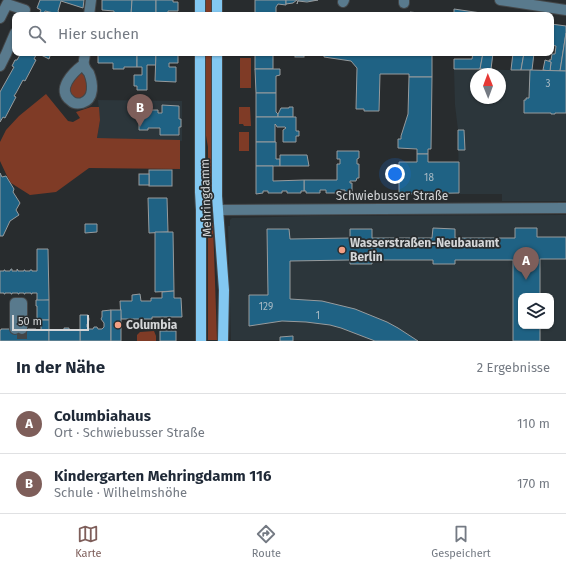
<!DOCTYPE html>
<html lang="de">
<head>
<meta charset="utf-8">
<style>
  body { margin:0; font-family:"Fira Sans",sans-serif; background:#f6f6f7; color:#1f2937 }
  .controls { position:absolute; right:12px; bottom:12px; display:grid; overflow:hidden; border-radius:8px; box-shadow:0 1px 3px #0004 }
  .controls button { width:36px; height:36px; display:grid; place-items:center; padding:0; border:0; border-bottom:1px solid #e0e1e3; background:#fff; color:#1f2937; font:20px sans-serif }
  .compass { position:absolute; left:470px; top:68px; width:36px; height:36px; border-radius:50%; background:#fff; box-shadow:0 1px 3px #0004; rotate:359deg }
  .scale { position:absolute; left:12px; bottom:10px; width:77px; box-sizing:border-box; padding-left:4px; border:2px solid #d4d6d8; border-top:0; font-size:11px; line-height:14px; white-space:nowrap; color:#d4d6d8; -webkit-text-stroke:3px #282c2e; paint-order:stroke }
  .you { position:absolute; left:395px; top:174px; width:14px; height:14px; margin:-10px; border:3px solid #fff; border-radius:50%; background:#1a73e8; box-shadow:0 0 0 6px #1a73e833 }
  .badge { display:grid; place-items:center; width:26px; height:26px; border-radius:50%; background:#7e5e5a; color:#fff; font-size:13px; font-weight:700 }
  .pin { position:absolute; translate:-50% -33px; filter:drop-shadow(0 1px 2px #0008) }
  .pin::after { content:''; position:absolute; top:21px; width:14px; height:12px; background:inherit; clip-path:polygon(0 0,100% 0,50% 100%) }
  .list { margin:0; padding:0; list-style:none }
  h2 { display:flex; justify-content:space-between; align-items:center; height:52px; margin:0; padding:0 16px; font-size:17px }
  h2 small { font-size:13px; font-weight:400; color:#747a83 }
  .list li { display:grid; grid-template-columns:26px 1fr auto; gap:12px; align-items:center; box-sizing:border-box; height:60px; padding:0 16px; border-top:1px solid #e0e1e3 }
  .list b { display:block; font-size:15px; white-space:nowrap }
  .list p { margin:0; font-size:13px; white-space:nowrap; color:#747a83 }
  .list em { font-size:13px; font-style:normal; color:#747a83 }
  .icon { flex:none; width:22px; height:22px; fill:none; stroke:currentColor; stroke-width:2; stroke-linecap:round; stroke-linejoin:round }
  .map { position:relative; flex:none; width:566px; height:341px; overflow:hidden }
  .search { position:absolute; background:#fff; box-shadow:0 1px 3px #0004; left:12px; right:12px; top:12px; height:44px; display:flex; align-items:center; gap:10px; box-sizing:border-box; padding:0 14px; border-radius:8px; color:#747a83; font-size:15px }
  .sheet { height:172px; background:#fff }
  nav { display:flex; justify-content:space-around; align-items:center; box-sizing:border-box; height:56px; border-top:1px solid #e0e1e3; background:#fff; font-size:11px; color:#747a83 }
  nav a { display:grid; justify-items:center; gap:2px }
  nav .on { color:#7e5e5a }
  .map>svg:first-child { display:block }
  .built { fill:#2c363b; fill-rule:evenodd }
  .green { fill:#7f3b26 }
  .building { fill:#1f6284; stroke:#979b9d }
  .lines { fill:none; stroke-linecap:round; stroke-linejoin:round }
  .minor-tunnel { stroke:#424648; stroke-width:10; stroke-dasharray:10 5; stroke-linecap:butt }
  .minor-casing { stroke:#444749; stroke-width:12 }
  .major-casing { stroke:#444749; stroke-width:12 }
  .minor { stroke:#597a8d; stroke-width:10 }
  .major { stroke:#83c8f1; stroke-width:10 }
  .poi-dot { fill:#f39f84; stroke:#282c2e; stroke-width:1.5 }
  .labels { text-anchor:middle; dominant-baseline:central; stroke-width:3.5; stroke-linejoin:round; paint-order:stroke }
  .number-label { font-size:10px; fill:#a7b9c3 }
  .street-label { font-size:12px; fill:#d4d6d8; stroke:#282c2e }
  .poi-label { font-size:12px; font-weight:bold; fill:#d4d6d8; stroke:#282c2e; text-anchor:start }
</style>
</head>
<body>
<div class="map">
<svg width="566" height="341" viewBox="0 0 566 341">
  <rect width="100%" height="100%" fill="#282c2e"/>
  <!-- built -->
  <g class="built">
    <path d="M454 69 566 71V201H502V194H459L458 130 455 105ZM476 74H500V98H476Z"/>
    <path d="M98 100 182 101V141L97 138 100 120Z"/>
    <path d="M566 215V341L231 340 228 226H230V220L232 218 311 216ZM521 296H551V326H521Z"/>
  </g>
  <!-- green -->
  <g class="green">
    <rect x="205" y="0" width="7" height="15"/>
    <path d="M205 53H213L212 193H208V147L205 130Z"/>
    <rect x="240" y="58" width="11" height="30"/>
    <path d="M81 72 86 74 89 89 83 99 71 98 68 86Z"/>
    <path d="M46 94 68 121 73 122 80 118 76 112 91 107H99L100 120 97 138 180 140V169L89 168 56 192 30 195 11 183 7 176 0 161V142L6 130 19 116Z"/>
    <path d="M239 107H250L251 126H244L243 124H239Z"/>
    <rect x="239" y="132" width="10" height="19"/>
    <path d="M208 223H213L217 340H208Z"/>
    <path d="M154 331 156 336V341H137V335L140 332Z"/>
  </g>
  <!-- building -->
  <g class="building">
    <path d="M40 0H84L83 8 61 1 58 11 59 13 58 15H55L54 13 45 11 44 13 40 12 41 10 37 8Z"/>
    <path d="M102 0H132L131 15H114V11L102 10Z"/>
    <path d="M132 0H156V15H131Z"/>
    <path d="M156 0H173V2H178V11H168V15H156Z"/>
    <path d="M255 0H286V5L278 4 276 7V15H255Z"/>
    <path d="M286 0H297L293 3 286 4Z"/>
    <path d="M298 0H318L307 2 298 1 297 4Z"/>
    <path d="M454 9 488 14V15H454Z"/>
    <path d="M410 12 419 13 420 15H410Z"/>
    <rect x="422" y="13" width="14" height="2"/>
    <path d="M551 24 566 26V33L560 71H550L551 62H549V60H551L552 54H555L556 46 551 45Z"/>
    <path d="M566 33V71H560Z"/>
    <path d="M21 53H37L34 59 36 60 25 81 23 80 16 93 14 96 16 97 5 118 3 117 0 122V92L14 67 12 66 15 60H17Z"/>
    <path d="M37 53H51L49 59Z"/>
    <path d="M98 53H137V67H124V69H113V63H98Z"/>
    <path d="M137 53H156V65H147V90H137V86H134V75H142V67H137Z"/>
    <path d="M156 53H173V55H178V63H169V67H176V82L155 81Z"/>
    <rect x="255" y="53" width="18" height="16"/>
    <rect x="295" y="53" width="9" height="4"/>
    <path d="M317 53H432V77H409V74H380L379 111H364V109H356L357 68 351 61 324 57V54Z"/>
    <path d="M473 53H483L480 69H454V59H472Z"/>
    <path d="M483 53H493L491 69H480Z"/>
    <path d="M513 53H524L521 70H511Z"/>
    <path d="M524 53H534L532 70H521Z"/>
    <path d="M545 60 551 62 550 71 543 70Z"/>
    <path d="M255 69H280V75L276 76V93H256Z"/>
    <path d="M530 70 566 71V113H555V114H551V113H524V100H526V98H529Z"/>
    <path d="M409 77H432L431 149H428V154H417V149L398 148V139H401V136L408 114Z"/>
    <path d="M256 93H276V112L278 114V117H256Z"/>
    <path d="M162 105 179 106V119H181V127H179V135H160V128H148V130H139V110H158V113H162Z"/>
    <path d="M289 107H293V117H278V114L281 108H289Z"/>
    <path d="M256 117H296V131H299V136H296V142H283V130L286 128 285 127H277L276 125 275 124V142H256Z"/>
    <path d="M458 130H464L465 150H458Z"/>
    <path d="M256 142H276V159H280V166H256Z"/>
    <path d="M337 151H359V158L357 159V164H359V178H357L356 181H350V183H352V193H345V190H340V193H326V190H320V193H306V191H304V180H337V164H340V159H337Z"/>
    <path d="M417 154H428V162H459V193L399 194V162H417Z"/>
    <path d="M280 155H307L309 166H280Z"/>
    <path d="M256 166H273V181L304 180V191H301V193H287V191H282V193H268V191H263V193L256 194Z"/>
    <rect x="149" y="170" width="23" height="16"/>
    <path d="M0 173 2 177 6 176 14 189 13 192 20 203 16 210 19 215 10 221 3 236H0Z"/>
    <rect x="139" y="174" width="10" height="11"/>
    <path d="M148 198H167L168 232 149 233Z"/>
    <path d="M85 224H97V232L85 233Z"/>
    <path d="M433 228 455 229V238H515V228H537V237H566V259H540V296H521V326H540V341H513V260H455V264H433V260H372V264H350V260L290 261V299L322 301 355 309 387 322 398 328 418 341H375L341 328 330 325 306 322 282 321 249 326V295H268L267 229H289L290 239 350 238V229H372V238H432Z"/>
    <path d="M155 232H173L174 291 155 292Z"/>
    <path d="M37 249H48L49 300 37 301V293H32V294H31V293H25V294H24V293H19V294H18V293H12V294H11V293H5V294H4V293H0V271H4V270H5V271H10L11 269H12V271H17V269L18 270V271H24V270H25V271H30V270H32V271H37Z"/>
    <path d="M174 291V298H181L182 317H152V319H121L120 301H132V295L140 294 141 301H151V298H162V292Z"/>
    <path d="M36 300H49V320H37V306H36Z"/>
    <path d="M111 310V341H80V315H88L89 319 88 324H87V327L89 329H93L94 327H97L98 329H102L104 327V323L101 319 102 317V311Z"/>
    <rect x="111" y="310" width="10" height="31"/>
    <path d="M41 320H49V341H0V330H1V329H36V330H41Z"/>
    <path d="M64 328H69V330H80V341H49V330H64Z"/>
    <rect x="160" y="331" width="16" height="10"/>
    <path d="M293 336V341H280V337Z"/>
  </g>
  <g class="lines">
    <!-- minor-tunnel -->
    <path class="minor-tunnel" d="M22 329V341"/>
    <defs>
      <g id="minor">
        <path d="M500 0 566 10"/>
        <path d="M343 2 344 0"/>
        <path d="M404 3V0"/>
        <path d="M89 15 91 0"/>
        <path d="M0 18 7 4 25 10"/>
        <path d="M84 64C73 72 55 90 71 101 74 104 78 104 82 103 95 99 93 83 89 73 87 71 85 68 84 65 83 62 85 57 85 53"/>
        <path d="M0 66 6 54 15 33"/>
        <path d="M218 210 566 208"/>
        <path d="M15 329V303H22V329"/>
      </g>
      <g id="major">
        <path d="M200 15V0"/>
        <path d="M217 15V0"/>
        <path d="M200 53V192L201 210V341"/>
        <path d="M217 53V196L224 290 223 341"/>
      </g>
    </defs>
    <!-- minor casing -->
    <use href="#minor" class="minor-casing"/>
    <!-- major casing -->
    <use href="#major" class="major-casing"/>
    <!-- minor -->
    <use href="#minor" class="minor"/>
    <!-- major -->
    <use href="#major" class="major"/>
  </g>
  <!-- markers -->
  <g class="poi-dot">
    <circle cx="342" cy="250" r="4"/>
    <circle cx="118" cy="325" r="4"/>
  </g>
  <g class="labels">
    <!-- number labels -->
    <g class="number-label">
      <text x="548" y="84">3</text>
      <text x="429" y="178">18</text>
      <text x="266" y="307">129</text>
      <text x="318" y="316">1</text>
    </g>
    <!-- street labels -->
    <g class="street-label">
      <text x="392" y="196">Schwiebusser Straße</text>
      <text transform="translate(206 198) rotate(-92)">Mehringdamm</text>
    </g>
    <!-- poi labels -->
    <g class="poi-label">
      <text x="350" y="243">Wasserstraßen-Neubauamt<tspan x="350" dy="14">Berlin</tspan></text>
      <text x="126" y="325">Columbia</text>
    </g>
  </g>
</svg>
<div class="controls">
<button><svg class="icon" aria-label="layers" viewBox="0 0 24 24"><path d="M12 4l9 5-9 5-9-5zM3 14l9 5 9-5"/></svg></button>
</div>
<svg class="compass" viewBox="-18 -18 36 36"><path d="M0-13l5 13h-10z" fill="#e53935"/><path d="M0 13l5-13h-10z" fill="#747a83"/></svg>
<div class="scale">50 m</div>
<div class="you"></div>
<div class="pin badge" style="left:526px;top:280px">A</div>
<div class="pin badge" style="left:140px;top:127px">B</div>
<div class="search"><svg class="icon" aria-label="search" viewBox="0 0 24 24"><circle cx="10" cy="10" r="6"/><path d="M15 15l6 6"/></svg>Hier suchen</div>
</div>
<section class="sheet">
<h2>In der Nähe<small>2 Ergebnisse</small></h2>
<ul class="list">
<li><span class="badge">A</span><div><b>Columbiahaus</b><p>Ort · Schwiebusser Straße</p></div><em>110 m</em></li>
<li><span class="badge">B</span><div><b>Kindergarten Mehringdamm 116</b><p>Schule · Wilhelmshöhe</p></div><em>170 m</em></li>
</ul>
</section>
<nav>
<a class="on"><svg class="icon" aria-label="map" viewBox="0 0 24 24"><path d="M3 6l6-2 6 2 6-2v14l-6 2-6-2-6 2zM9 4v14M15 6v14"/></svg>Karte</a>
<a><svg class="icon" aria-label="directions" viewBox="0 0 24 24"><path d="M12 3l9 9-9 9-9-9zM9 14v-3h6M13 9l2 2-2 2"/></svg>Route</a>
<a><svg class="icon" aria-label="saved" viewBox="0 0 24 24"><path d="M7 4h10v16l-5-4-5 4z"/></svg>Gespeichert</a>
</nav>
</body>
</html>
